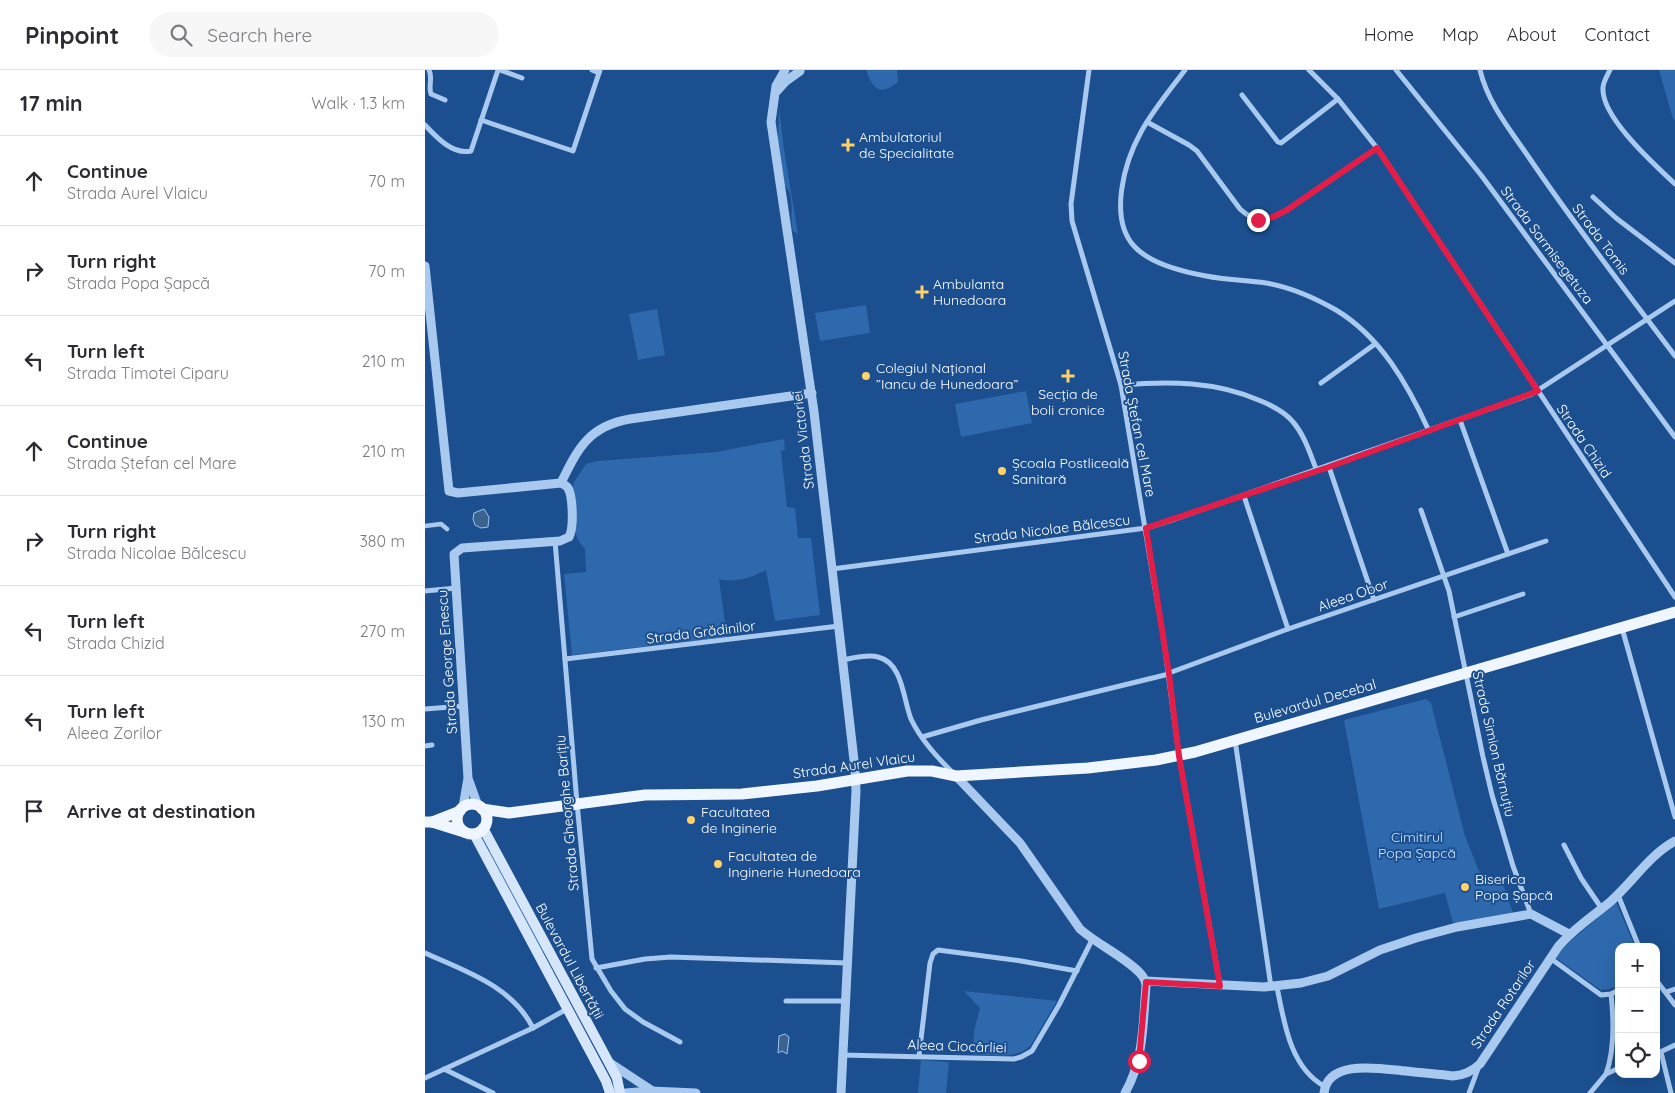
<!DOCTYPE html>
<html lang="en">
<head>
<meta charset="utf-8">
<style>
  body { margin:0; font-family:Quicksand,sans-serif; background:#f7f7f7; color:#2b2b33 }
  .controls { position:absolute; right:15px; bottom:15px; display:grid; overflow:hidden; border-radius:10px; box-shadow:0 5px 20px #0002 }
  .controls button { width:45px; height:45px; display:grid; place-items:center; padding:0; border:0; border-bottom:1px solid #e1e1e2; background:#fff; color:#2b2b33; font:25px sans-serif }
  .stop { position:absolute; width:15px; height:15px; margin:-11px; border:4px solid #e11d48; border-radius:50%; background:#fff }
  .stop.end { background:#e11d48; border-color:#fff; box-shadow:0 1px 5px #0008 }
  .list { margin:0; padding:0; list-style:none }
  h2 { display:flex; justify-content:space-between; align-items:center; height:65px; margin:0; padding:0 20px; font-size:21px }
  h2 small { font-size:16px; font-weight:400; color:#7c7c81 }
  .list li { display:grid; grid-template-columns:32px 1fr auto; gap:15px; align-items:center; box-sizing:border-box; height:90px; padding:0 20px; border-top:1px solid #e1e1e2 }
  .list b { display:block; font-size:19px; white-space:nowrap }
  .list p { margin:0; font-size:16px; white-space:nowrap; color:#7c7c81 }
  .list em { font-size:16px; font-style:normal; color:#7c7c81 }
  .icon { flex:none; width:28px; height:28px; fill:none; stroke:currentColor; stroke-width:2; stroke-linecap:round; stroke-linejoin:round }
  .map { position:relative; flex:none; width:1250px; height:1023px; overflow:hidden }
  header { display:flex; align-items:center; gap:30px; box-sizing:border-box; height:70px; padding:0 25px; background:#fff; border-bottom:1px solid #e1e1e2 }
  header strong { font-size:24px }
  nav { display:flex; gap:28px; margin-inline-start:auto; font-size:18px }
  .search { width:350px; height:45px; background:#f7f7f7; display:flex; align-items:center; gap:12px; box-sizing:border-box; padding:0 18px; border-radius:28px; color:#7c7c81; font-size:19px }
  main { display:flex }
  aside { flex:1; background:#fff }
  .map>svg:first-child { display:block }
  .green { fill:#2e69ad }
  .water { fill:#3c6290; stroke:#9cc4f0 }
  .lines { fill:none; stroke-linecap:round; stroke-linejoin:round }
  .pedestrian { stroke:#a9c9ee; stroke-width:4.5 }
  .minor { stroke:#a9c9ee; stroke-width:5 }
  .tertiary { stroke:#a9c9ee; stroke-width:9 }
  .secondary { stroke:#d6e6fa; stroke-width:10 }
  .primary { stroke:#f0f6ff; stroke-width:11 }
  .route { stroke:#e11d48; stroke-width:6 }
  .poi-dot { fill:#ffd166; stroke:#1b4f8f; stroke-width:2 }
  .labels { text-anchor:middle; dominant-baseline:central; stroke-width:4; stroke-linejoin:round; paint-order:stroke }
  .poi-label { font-size:14px; fill:#fff; stroke:#1b4f8f; text-anchor:start }
  .street-label { font-size:14px; fill:#fff; stroke:#1b4f8f }
  .park-label { font-size:14px; fill:#cfe3fa; stroke:#1b4f8f }
</style>
</head>
<body>
<header>
<strong>Pinpoint</strong>
<div class="search"><svg class="icon" aria-label="search" viewBox="0 0 24 24"><circle cx="10" cy="10" r="6"/><path d="M15 15l6 6"/></svg>Search here</div>
<nav><a>Home</a><a>Map</a><a>About</a><a>Contact</a></nav>
</header>
<main>
<aside>
<h2>17 min<small>Walk · 1.3 km</small></h2>
<ul class="list">
<li><svg class="icon" aria-label="ahead" viewBox="0 0 24 24"><path d="M12 20V5M6 11l6-6 6 6"/></svg><div><b>Continue</b><p>Strada Aurel Vlaicu</p></div><em>70 m</em></li>
<li><svg class="icon" aria-label="right" viewBox="0 0 24 24"><path d="M7 20v-9h11M14 6l5 5-5 5"/></svg><div><b>Turn right</b><p>Strada Popa Șapcă</p></div><em>70 m</em></li>
<li><svg class="icon" aria-label="left" viewBox="0 0 24 24"><path d="M17 20v-9H6M10 6l-5 5 5 5"/></svg><div><b>Turn left</b><p>Strada Timotei Ciparu</p></div><em>210 m</em></li>
<li><svg class="icon" aria-label="ahead" viewBox="0 0 24 24"><path d="M12 20V5M6 11l6-6 6 6"/></svg><div><b>Continue</b><p>Strada Ștefan cel Mare</p></div><em>210 m</em></li>
<li><svg class="icon" aria-label="right" viewBox="0 0 24 24"><path d="M7 20v-9h11M14 6l5 5-5 5"/></svg><div><b>Turn right</b><p>Strada Nicolae Bălcescu</p></div><em>380 m</em></li>
<li><svg class="icon" aria-label="left" viewBox="0 0 24 24"><path d="M17 20v-9H6M10 6l-5 5 5 5"/></svg><div><b>Turn left</b><p>Strada Chizid</p></div><em>270 m</em></li>
<li><svg class="icon" aria-label="left" viewBox="0 0 24 24"><path d="M17 20v-9H6M10 6l-5 5 5 5"/></svg><div><b>Turn left</b><p>Aleea Zorilor</p></div><em>130 m</em></li>
<li><svg class="icon" aria-label="arrive" viewBox="0 0 24 24"><path d="M6 21V4h12l-3 4 3 4H6"/></svg><div><b>Arrive at destination</b></div></li>
</ul>
</aside>
<div class="map">
<svg width="1250" height="1023" viewBox="0 0 1250 1023">
  <rect width="100%" height="100%" fill="#1b4f8f"/>
  <!-- green -->
  <g class="green">
    <path d="M441 0H472L473 12C455 26 448 20 441 0Z"/>
    <path d="M1234 0H1250V50L1248 49Z"/>
    <path d="M354 39 359 79 373 164 368 161C364 147 371 126 360 116L353 69Z"/>
    <path d="M441 235 445 263 395 271 390 243Z"/>
    <path d="M232 239 240 285 213 290 204 244Z"/>
    <path d="M601 321 607 353 536 367 530 334Z"/>
    <path d="M359 369 360 380 356 381 362 437 370 438 373 468H386L395 545 350 551 341 500C325 508 312 513 294 509L302 567 147 585 139 504 161 502 160 479 153 470 150 460 147 420 149 412 161 394 173 391 291 382Z"/>
    <path d="M1001 629 1006 633 1040 766 1054 801 1059 809 1075 805 1088 843 1028 853 1020 823 954 839 919 650Z"/>
    <path d="M66 780 119 880 116 882 62 782Z"/>
    <path d="M1191 832 1210 877H1194V915L1184 919 1176 920 1131 888 1133 882Z"/>
    <path d="M539 921 632 931 606 975C591 990 568 985 548 984L549 961 555 938Z"/>
    <path d="M496 990 524 992 521 1023H493Z"/>
  </g>
  <!-- water -->
  <g class="water">
    <path d="M59 439 64 447 63 457 56 458 50 455 48 449 49 443Z"/>
    <path d="M360 964 364 967 362 984 357 981 353 983 354 966Z"/>
  </g>
  <g class="lines">
    <!-- pedestrian -->
    <path class="pedestrian" d="M0 456 16 454 22 459"/>
    <!-- minor -->
    <g class="minor">
      <path d="M4 0C8 8 3 16 6 24L20 30"/>
      <path d="M75 0 97 8"/>
      <path d="M167 0 174 3"/>
      <path d="M664 0 646 134 647 151 696 315 739 572 754 686 795 915"/>
      <path d="M760 0C745 20 728 40 716 62 700 91 683 147 709 176 724 193 759 202 781 206 801 210 821 210 841 213 865 217 890 228 911 240 956 267 983 315 1004 361"/>
      <path d="M884 0 913 29 952 78 1250 527"/>
      <path d="M971 0 1056 105 1250 367"/>
      <path d="M1055 0C1063 34 1086 61 1105 89 1151 157 1201 221 1250 286"/>
      <path d="M1185 0C1182 6 1178 12 1178 18 1176 47 1230 95 1250 114"/>
      <path d="M817 25 853 72 856 73 913 29"/>
      <path d="M56 50 148 81 175 0"/>
      <path d="M722 52 764 75 772 81 815 139C832 155 844 150 862 140L952 78"/>
      <path d="M0 55C12 68 28 85 46 81L73 0"/>
      <path d="M1168 127 1191 148 1250 193"/>
      <path d="M896 313 950 274"/>
      <path d="M696 315C744 311 791 311 836 331 848 336 860 342 868 352 880 366 885 384 892 401"/>
      <path d="M1035 350 1083 484"/>
      <path d="M904 397 949 530"/>
      <path d="M819 426 863 559"/>
      <path d="M996 440 1024 521 1058 687 1067 725 1088 796 1106 844"/>
      <path d="M130 471 152 733 167 889 186 921 200 939 218 952 255 972"/>
      <path d="M407 499 721 458 750 449 1107 324 1250 231"/>
      <path d="M0 521 31 518"/>
      <path d="M1029 547 1098 524"/>
      <path d="M1197 558 1250 747"/>
      <path d="M140 589 414 556"/>
      <path d="M418 590C428 588 442 584 453 587 478 593 478 629 486 649 496 670 512 687 529 704"/>
      <path d="M744 603 863 559 1121 471"/>
      <path d="M0 639 38 636"/>
      <path d="M497 667 556 650 744 604"/>
      <path d="M810 670 846 917"/>
      <path d="M0 676 7 675"/>
      <path d="M1139 775 1156 808 1177 839"/>
      <path d="M1193 825 1214 877"/>
      <path d="M0 883C40 901 87 916 108 958"/>
      <path d="M1125 888 1176 925 1186 924 1194 920"/>
      <path d="M171 898 220 889 246 887 422 893"/>
      <path d="M1231 910 1250 935"/>
      <path d="M852 917C859 952 865 997 899 1016"/>
      <path d="M1241 922 1250 919"/>
      <path d="M361 931H420"/>
      <path d="M1236 982 1246 1023"/>
      <path d="M1231 984 1250 975"/>
      <path d="M417 985 589 989 596 987 607 981 634 935 667 870"/>
      <path d="M494 986 505 893 508 884 513 880 596 891 652 901"/>
      <path d="M19 999 68 1023"/>
      <path d="M1181 1004C1190 979 1189 951 1186 924"/>
      <path d="M0 1008 108 958 142 939"/>
      <path d="M1044 1023 1054 996"/>
      <path d="M1165 1023 1181 1004 1194 998"/>
    </g>
    <!-- tertiary -->
    <g class="tertiary">
      <path d="M360 0 351 16 346 52 389 342 430 699 431 721 416 1023"/>
      <path d="M352 21 361 11 375 1"/>
      <path d="M0 196 24 421 33 423 136 413C139 415 141 415 143 418 148 427 149 458 144 467L135 471 37 478 29 484 43 708 38 737"/>
      <path d="M136 413C153 378 164 356 205 349L387 323"/>
      <path d="M531 706 595 773 655 859C673 875 697 885 714 902 718 906 721 910 721 916 718 952 719 990 700 1023"/>
      <path d="M44 711 53 736"/>
      <path d="M721 911 839 917 876 913 903 906 955 880 991 868 1032 857 1106 844 1144 864"/>
      <path d="M185 993 226 1020"/>
      <path d="M200 1023 226 1021 271 1023"/>
      <path d="M899 1023C903 988 957 999 981 1001 996 1003 1012 1004 1028 1006 1039 1005 1046 1002 1055 994L1133 877C1148 859 1167 847 1185 832 1207 813 1224 785 1250 771"/>
    </g>
    <!-- secondary -->
    <g class="secondary">
      <path d="M58 758 183 991 192 1008 195 1023"/>
      <path d="M49 764 181 1011 185 1023"/>
    </g>
    <!-- primary -->
    <g class="primary">
      <circle cx="47" cy="749" r="15"/>
      <path d="M57 739 84 743 220 725 317 724 392 716 482 701H507L531 706 663 698 731 690 770 682 1250 542"/>
      <path d="M0 752H7L35 741"/>
      <path d="M7 752 39 762"/>
    </g>
  </g>
  <g class="lines">
    <!-- route -->
    <path class="route" d="M714 991 721 912 795 916 754 686 744 604 721 458 904 397 1113 321 952 78 862 140 848 147 833 150"/>
  </g>
  <!-- markers -->
  <g class="poi-dot">
    <path d="M420.5 67.5h5v5h5v5h-5v5h-5v-5h-5v-5h5z"/>
    <path d="M494.5 214.5h5v5h5v5h-5v5h-5v-5h-5v-5h5z"/>
    <circle cx="441" cy="306" r="5"/>
    <path d="M640.5 298.5h5v5h5v5h-5v5h-5v-5h-5v-5h5z"/>
    <circle cx="577" cy="401" r="5"/>
    <circle cx="266" cy="750" r="5"/>
    <circle cx="293" cy="794" r="5"/>
    <circle cx="1040" cy="817" r="5"/>
  </g>
  <g class="labels">
    <!-- poi labels -->
    <g class="poi-label">
      <text x="434" y="67">Ambulatoriul<tspan x="434" dy="16">de Specialitate</tspan></text>
      <text x="508" y="214">Ambulanta<tspan x="508" dy="16">Hunedoara</tspan></text>
      <text x="451" y="298">Colegiul Național<tspan x="451" dy="16">”Iancu de Hunedoara”</tspan></text>
      <text x="643" y="324" text-anchor="middle">Secția de<tspan x="643" dy="16">boli cronice</tspan></text>
      <text x="587" y="393">Școala Postliceală<tspan x="587" dy="16">Sanitară</tspan></text>
      <text x="276" y="742">Facultatea<tspan x="276" dy="16">de Inginerie</tspan></text>
      <text x="303" y="786">Facultatea de<tspan x="303" dy="16">Inginerie Hunedoara</tspan></text>
      <text x="1050" y="809">Biserica<tspan x="1050" dy="16">Popa Șapcă</tspan></text>
    </g>
    <!-- street labels -->
    <g class="street-label">
      <text transform="translate(1176 169) rotate(53)">Strada Tomis</text>
      <text transform="translate(1122 175) rotate(53)">Strada Sarmisegetuza</text>
      <text transform="translate(712 354) rotate(79)">Strada Ștefan cel Mare</text>
      <text transform="translate(378 370) rotate(-97)">Strada Victoriei</text>
      <text transform="translate(1159 371) rotate(56)">Strada Chizid</text>
      <text transform="translate(627 459) rotate(-7)">Strada Nicolae Bălcescu</text>
      <text transform="translate(928 525) rotate(-19)">Aleea Obor</text>
      <text transform="translate(276 562) rotate(-7)">Strada Grădinilor</text>
      <text transform="translate(22 592) rotate(-94)">Strada George Enescu</text>
      <text transform="translate(890 631) rotate(-16)">Bulevardul Decebal</text>
      <text transform="translate(1069 674) rotate(77)">Strada Simion Bărnuțiu</text>
      <text transform="translate(429 695) rotate(-8)">Strada Aurel Vlaicu</text>
      <text transform="translate(142 743) rotate(-95)">Strada Gheorghe Barițiu</text>
      <text transform="translate(145 891) rotate(62)">Bulevardul Libertății</text>
      <text transform="translate(1078 934) rotate(-56)">Strada Rotarilor</text>
      <text transform="translate(532 976) rotate(2)">Aleea Ciocârliei</text>
    </g>
    <!-- park labels -->
    <g class="park-label">
      <text x="992" y="767">Cimitirul<tspan x="992" dy="16">Popa Șapcă</tspan></text>
    </g>
  </g>
</svg>
<div class="controls">
<button>+</button>
<button>−</button>
<button><svg class="icon" aria-label="locate" viewBox="0 0 24 24"><circle cx="12" cy="12" r="6"/><path d="M12 2v4M12 18v4M2 12h4M18 12h4"/></svg></button>
</div>
<div class="stop" style="left:714px;top:991px"></div>
<div class="stop end" style="left:833px;top:150px"></div>
</div>
</main>
</body>
</html>
